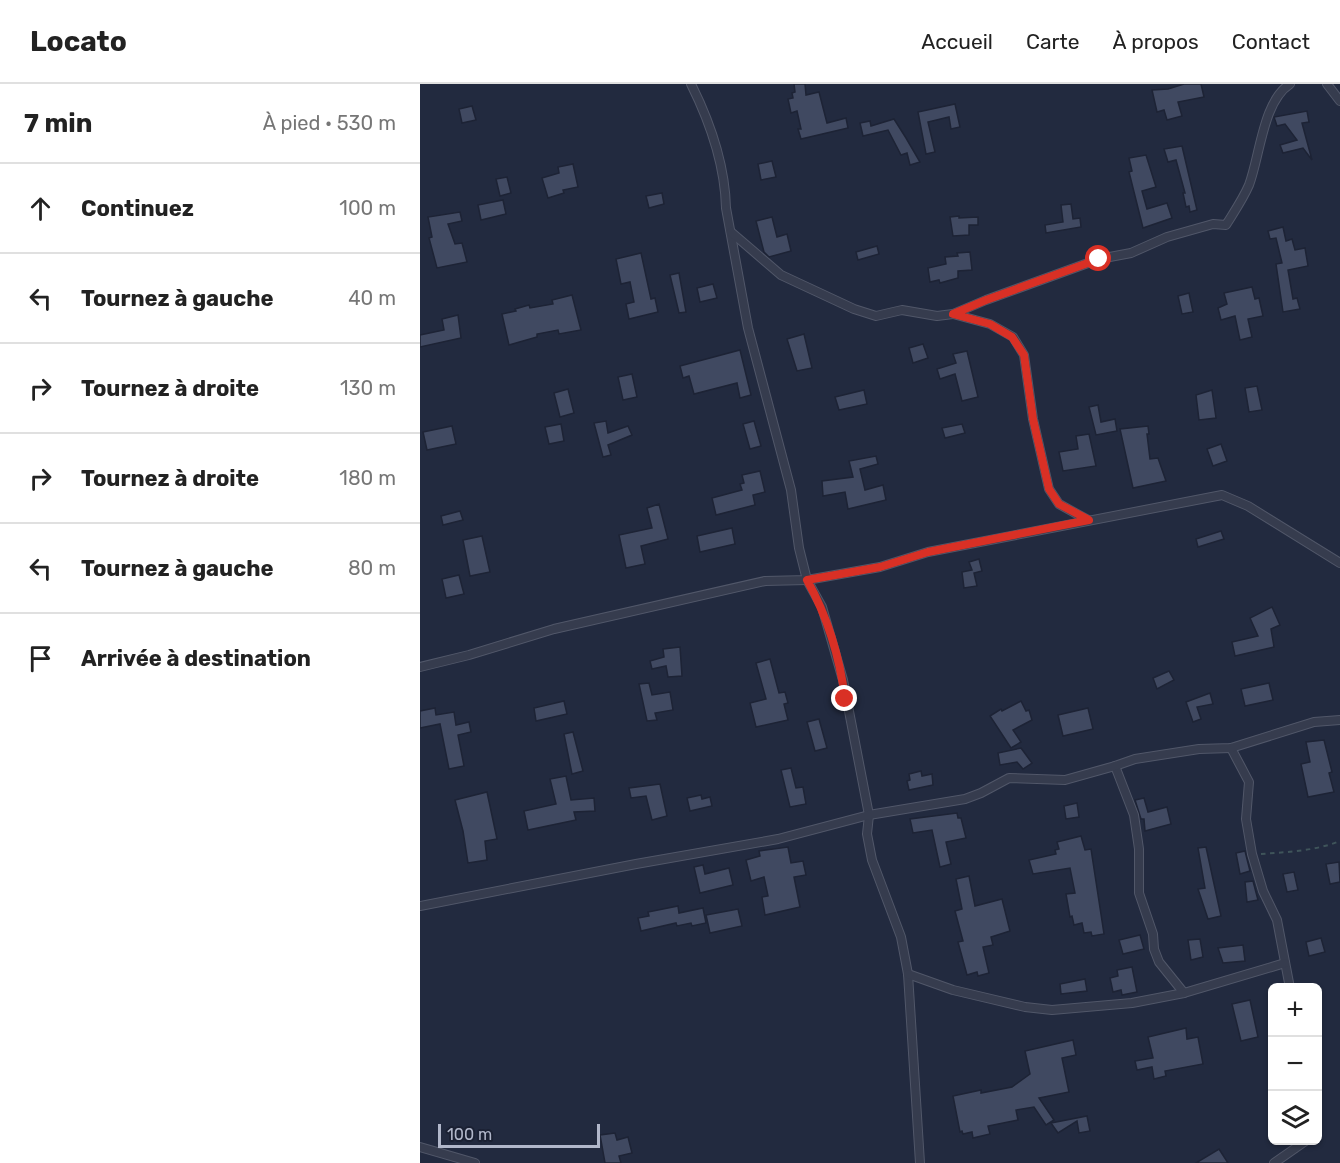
<!DOCTYPE html>
<html lang="fr">
<head>
<meta charset="utf-8">
<style>
  body { margin:0; font-family:Rubik,sans-serif; background:#f2f2f2; color:#222 }
  .controls { position:absolute; right:18px; bottom:18px; display:grid; overflow:hidden; border-radius:9px; box-shadow:0 2px 4px #0004 }
  .controls button { width:54px; height:54px; display:grid; place-items:center; padding:0; border:0; border-bottom:2px solid #e0e0e0; background:#fff; color:#222; font:30px sans-serif }
  .scale { position:absolute; left:18px; bottom:15px; width:162px; box-sizing:border-box; padding-left:6px; border:3px solid #b1b7ca; border-top:0; font-size:16px; line-height:21px; white-space:nowrap; color:#b1b7ca; -webkit-text-stroke:4px #1b2133; paint-order:stroke }
  .stop { position:absolute; width:18px; height:18px; margin:-14px; border:4px solid #d93025; border-radius:50%; background:#fff }
  .stop.end { background:#d93025; border-color:#fff; box-shadow:0 2px 6px #0008 }
  .list { margin:0; padding:0; list-style:none }
  h2 { display:flex; justify-content:space-between; align-items:center; height:78px; margin:0; padding:0 24px; font-size:26px }
  h2 small { font-size:20px; font-weight:400; color:#767676 }
  .list li { display:grid; grid-template-columns:39px 1fr auto; gap:18px; align-items:center; box-sizing:border-box; height:90px; padding:0 24px; border-top:2px solid #e0e0e0 }
  .list b { display:block; font-size:22px; white-space:nowrap }
  .list em { font-size:20px; font-style:normal; color:#767676 }
  .icon { flex:none; width:33px; height:33px; fill:none; stroke:currentColor; stroke-width:2; stroke-linecap:round; stroke-linejoin:round }
  .map { position:relative; flex:none; width:920px; height:1079px; overflow:hidden }
  header { display:flex; align-items:center; gap:36px; box-sizing:border-box; height:84px; padding:0 30px; background:#fff; border-bottom:2px solid #e0e0e0 }
  header strong { font-size:28px }
  nav { display:flex; gap:33px; margin-inline-start:auto; font-size:21px }
  main { display:flex }
  aside { flex:1; background:#fff }
  .map>svg:first-child { display:block }
  .building { fill:#404961; stroke:#1d2335; stroke-width:1.5 }
  .lines { fill:none; stroke-linecap:round; stroke-linejoin:round }
  .street-casing { stroke:#515769; stroke-width:10 }
  .path { stroke:#3f545a; stroke-width:2; stroke-dasharray:4.5 4.5; stroke-linecap:butt }
  .street { stroke:#363c4e; stroke-width:8 }
  .route { stroke:#d93025; stroke-width:8 }
</style>
</head>
<body>
<header>
<strong>Locato</strong>
<nav><a>Accueil</a><a>Carte</a><a>À propos</a><a>Contact</a></nav>
</header>
<main>
<aside>
<h2>7 min<small>À pied · 530 m</small></h2>
<ul class="list">
<li><svg class="icon" aria-label="ahead" viewBox="0 0 24 24"><path d="M12 20V5M6 11l6-6 6 6"/></svg><div><b>Continuez</b></div><em>100 m</em></li>
<li><svg class="icon" aria-label="left" viewBox="0 0 24 24"><path d="M17 20v-9H6M10 6l-5 5 5 5"/></svg><div><b>Tournez à gauche</b></div><em>40 m</em></li>
<li><svg class="icon" aria-label="right" viewBox="0 0 24 24"><path d="M7 20v-9h11M14 6l5 5-5 5"/></svg><div><b>Tournez à droite</b></div><em>130 m</em></li>
<li><svg class="icon" aria-label="right" viewBox="0 0 24 24"><path d="M7 20v-9h11M14 6l5 5-5 5"/></svg><div><b>Tournez à droite</b></div><em>180 m</em></li>
<li><svg class="icon" aria-label="left" viewBox="0 0 24 24"><path d="M17 20v-9H6M10 6l-5 5 5 5"/></svg><div><b>Tournez à gauche</b></div><em>80 m</em></li>
<li><svg class="icon" aria-label="arrive" viewBox="0 0 24 24"><path d="M6 21V4h12l-3 4 3 4H6"/></svg><div><b>Arrivée à destination</b></div></li>
</ul>
</aside>
<div class="map">
<svg width="920" height="1079" viewBox="0 0 920 1079">
  <rect width="100%" height="100%" fill="#222a3f"/>
  <!-- building -->
  <g class="building">
    <path d="M374 0H385L386 11 399 8 407 39 426 34 428 44 381 55 378 45H381L377 27 371 29 368 15 373 14 372 9 375 8Z"/>
    <path d="M764 0H781L784 13 758 18 762 32 747 36 744 26 737 28 732 6 748 5Z"/>
    <path d="M535 20 540 43 531 45 529 33 508 38 515 68 506 70 498 28Z"/>
    <path d="M52 22 56 36 42 39 39 25Z"/>
    <path d="M887 27 889 38 882 39 892 76 883 64 863 69 860 61 877 56 865 40 857 42 854 33Z"/>
    <path d="M474 35 486 54 500 78 490 81 487 69 481 71 468 46 443 52 440 39 450 37 451 42Z"/>
    <path d="M762 62 777 126 770 128 769 122 766 123 763 109H765L756 76 748 78 744 65Z"/>
    <path d="M726 71 736 103 722 107 727 125 747 119 752 134 723 144 709 88 712 87 709 74Z"/>
    <path d="M352 77 356 93 341 96 338 80Z"/>
    <path d="M153 80 158 103 143 106 144 109 128 114 122 94 139 89 138 83Z"/>
    <path d="M87 93 91 109 80 112 76 95Z"/>
    <path d="M242 109 244 120 229 124 226 112Z"/>
    <path d="M83 116 86 130 61 136 58 121Z"/>
    <path d="M651 120 653 135 660 134 661 143 626 149 625 141 643 138 641 121Z"/>
    <path d="M40 128 42 137 28 140 35 160 42 159 47 178 17 184 9 154 12 153 8 133Z"/>
    <path d="M539 132V134L558 133V141H549V151L533 152 530 133Z"/>
    <path d="M352 133 357 153 367 150 371 167 349 173 344 168 336 137Z"/>
    <path d="M863 143 866 157 872 155 875 166 885 164 888 182 868 186 873 215 877 214 880 225 863 228 856 180 862 179 856 154 850 155 848 147Z"/>
    <path d="M457 162 459 170 438 176 436 168Z"/>
    <path d="M550 168 552 186 538 187V194L520 199 519 196 510 198 508 184 526 180 525 173 538 172 537 169Z"/>
    <path d="M221 169 231 215 235 214 238 228 209 235 206 220 214 218 210 198 201 200 196 175Z"/>
    <path d="M259 189 266 228 259 229 250 191Z"/>
    <path d="M293 200 297 214 280 218 277 204Z"/>
    <path d="M832 203 835 215 839 214 843 232 828 235 832 253 820 256 815 232 801 236 798 224 807 220 804 209Z"/>
    <path d="M769 209 773 228 762 230 758 212Z"/>
    <path d="M152 211 161 246 139 250 138 246 117 250V253L89 261 82 230 96 227 95 225 109 221 110 224 133 220 132 216Z"/>
    <path d="M38 231 41 254 0 263V251L24 246 22 235Z"/>
    <path d="M384 250 392 284 377 287 367 255Z"/>
    <path d="M503 260 508 274 493 279 489 264Z"/>
    <path d="M320 266 331 311 320 314 317 299 274 310 269 292 263 294 260 282Z"/>
    <path d="M547 267 558 313 542 317 535 290 520 295 517 285 536 279 533 270Z"/>
    <path d="M212 290 217 313 203 316 198 293Z"/>
    <path d="M837 302 842 326 829 328 825 304Z"/>
    <path d="M148 305 154 329 140 333 134 309Z"/>
    <path d="M444 306 447 320 419 326 415 313Z"/>
    <path d="M792 306 796 334 779 336 776 311Z"/>
    <path d="M678 321 681 338 695 335 697 347 676 351 669 323Z"/>
    <path d="M186 337 188 349 208 342 212 351 188 361 191 371 183 373 174 339Z"/>
    <path d="M334 337 341 362 330 365 323 340Z"/>
    <path d="M141 340 144 357 129 360 125 343Z"/>
    <path d="M542 340 545 349 525 354 522 344Z"/>
    <path d="M32 342 36 360 7 366 3 348Z"/>
    <path d="M728 342 729 350H727L730 375 738 374 746 397 713 404 700 345Z"/>
    <path d="M669 350 676 382 643 387 639 368 658 365 656 352Z"/>
    <path d="M801 360 807 377 793 382 787 365Z"/>
    <path d="M456 372 458 380 440 385 445 406 463 401 466 416 428 425 425 408 403 412 402 397 433 393 429 377Z"/>
    <path d="M340 387 345 408 333 411 335 421 296 431 292 414 322 406 320 400 324 399 322 391Z"/>
    <path d="M239 420 248 455 221 462 225 480 206 484 199 451 232 444 227 424Z"/>
    <path d="M40 427 43 436 23 441 21 432Z"/>
    <path d="M312 444 315 460 280 468 277 452Z"/>
    <path d="M801 447 804 455 778 463 776 455Z"/>
    <path d="M62 452 70 488 50 492 43 456Z"/>
    <path d="M559 475 562 487 554 489 557 502 544 504 542 488 552 486 549 478Z"/>
    <path d="M39 491 44 510 26 514 22 495Z"/>
    <path d="M852 523 860 541 851 545 854 563 815 572 812 558 838 552 830 534Z"/>
    <path d="M260 563 262 592 248 593 246 582 232 585 230 577 244 573 243 565Z"/>
    <path d="M350 575 359 609 365 608 368 619 364 620 368 636 336 643 330 619 346 615 336 579Z"/>
    <path d="M749 587 754 596 737 605 733 594Z"/>
    <path d="M229 599 232 611 250 608 253 626 235 629 237 636 227 637 219 600Z"/>
    <path d="M849 599 853 616 825 622 821 605Z"/>
    <path d="M790 609 793 620 777 623 781 635 773 638 766 618Z"/>
    <path d="M144 617 147 630 116 637 114 624Z"/>
    <path d="M601 617 606 627 609 626 612 636 593 646 601 658 591 664 570 632 581 625 582 627Z"/>
    <path d="M15 624 16 631 34 628 36 641 49 638 51 648 38 651 44 682 29 685 20 640 0 644V627Z"/>
    <path d="M668 624 673 645 643 652 638 631Z"/>
    <path d="M399 635 407 664 395 667 387 638Z"/>
    <path d="M153 648 163 687 152 690 144 650Z"/>
    <path d="M904 656 912 688 909 689 914 708 888 713 881 680 890 678 886 658Z"/>
    <path d="M601 664 612 679 603 685 597 678 580 681 578 669Z"/>
    <path d="M371 684 376 704 383 703 386 720 370 723 361 686Z"/>
    <path d="M501 687 502 692 512 690 513 701 489 706 487 697 490 696 489 690Z"/>
    <path d="M146 692 151 716 174 714 175 727 154 728 156 736 108 746 104 727 136 720 130 695Z"/>
    <path d="M240 700 247 732 232 736 226 712 211 714 209 704Z"/>
    <path d="M67 708 77 755 65 757 67 776 48 779 43 747 35 716Z"/>
    <path d="M281 711 282 715 290 713 292 722 270 727 267 714Z"/>
    <path d="M724 714 728 728 747 723 751 740 725 747 724 735H721L715 716Z"/>
    <path d="M657 719 659 733 646 735 644 722Z"/>
    <path d="M537 729 538 734H541L546 754 526 758 531 780 520 783 512 746 493 749 490 735Z"/>
    <path d="M661 752 665 766 671 765 684 850 672 852 671 848 664 849 662 839 654 841 652 832 650 833 646 810 655 809 650 784 613 790 609 776 636 770 635 766 639 765 637 758Z"/>
    <path d="M368 763 371 779 383 777 386 791 374 793 380 823 345 831 342 813 348 812 344 793 331 797 326 776 340 772 339 767Z"/>
    <path d="M786 763 801 832 788 835 778 805 785 804 778 764Z"/>
    <path d="M825 767 830 787 820 790 816 769Z"/>
    <path d="M919 778 920 798 910 800 906 780Z"/>
    <path d="M283 781 285 790 309 784 313 801 280 809 274 783Z"/>
    <path d="M874 788 878 806 867 808 863 790Z"/>
    <path d="M549 792 555 822 582 815 590 847 571 853 573 861 563 863 569 889 558 892 557 888 547 891 538 858 543 857 535 827 542 825 536 795Z"/>
    <path d="M833 797 838 816 827 818 825 798Z"/>
    <path d="M258 822 259 829 283 824 286 839 272 842 271 839 257 842 256 839 221 847 218 834 229 832 228 828Z"/>
    <path d="M318 825 322 842 290 849 286 831Z"/>
    <path d="M720 851 724 865 703 870 699 856Z"/>
    <path d="M901 854 905 868 889 872 886 858Z"/>
    <path d="M780 855 783 873 771 876 768 856Z"/>
    <path d="M823 861 825 877 803 879 798 864Z"/>
    <path d="M712 883 717 908 702 911 701 906 693 908 690 894 698 892 697 886Z"/>
    <path d="M665 895 667 907 641 910 640 900Z"/>
    <path d="M830 916 838 953 821 957 812 920Z"/>
    <path d="M766 944 767 955 778 953 783 980 745 987 746 992 734 995 732 983 717 986 715 977 733 974 728 953Z"/>
    <path d="M653 956 656 971 642 974 649 1008 619 1014 634 1036 626 1041 614 1023 596 1026 598 1036 568 1042 570 1050 553 1054 552 1048 543 1050 542 1047 540 1048 533 1012 561 1006V1009L592 1003 610 990 605 967Z"/>
    <path d="M667 1032 670 1047 659 1049 657 1037 638 1049 631 1039Z"/>
    <path d="M195 1049 197 1056 208 1053 212 1069 199 1072 201 1079H185L180 1051Z"/>
    <path d="M799 1065 808 1079H776Z"/>
  </g>
  <g class="lines">
    <defs>
      <g id="street">
        <path d="M271 0C290 38 305 82 306 124L328 244 371 406 379 464 387 496 402 523 423 596 449 731 447 750 452 776 481 853 488 890 500 1079"/>
        <path d="M907 0 920 17"/>
        <path d="M311 148 361 191 434 225 456 232 482 226 517 232 533 230 566 216 679 175 711 169 747 153 793 140 806 141C814 128 823 115 829 101 840 72 843 17 870 0"/>
        <path d="M533 230 570 240 593 253 604 271 613 335 629 405 639 420 668 436"/>
        <path d="M0 583 49 571 134 545 345 497 387 496 460 483 508 468 802 411 828 422 920 479"/>
        <path d="M811 664 829 698 826 735 832 770 843 807 857 836 870 904"/>
        <path d="M695 682 714 731 719 765V809L733 850 734 865 739 878 764 909"/>
        <path d="M0 822 216 780 358 755 449 731 545 715 561 709 589 694 645 696 695 682 715 675 779 665 811 664 894 638 920 636"/>
        <path d="M488 890 533 906 605 923 632 926 712 919 764 909 865 879"/>
        <path d="M0 1063 55 1079"/>
        <path d="M854 1079 887 1056"/>
      </g>
    </defs>
    <!-- street casing -->
    <use href="#street" class="street-casing"/>
    <!-- path -->
    <path class="path" d="M841 770C868 768 895 767 920 757"/>
    <!-- street -->
    <use href="#street" class="street"/>
  </g>
  <g class="lines">
    <!-- route -->
    <path class="route" d="M425 615C420 574 407 532 387 496L460 483 508 468 669 436 639 420 629 405 613 335 604 271 592 253 570 240 533 230 566 216 679 175"/>
  </g>
</svg>
<div class="controls">
<button>+</button>
<button>−</button>
<button><svg class="icon" aria-label="layers" viewBox="0 0 24 24"><path d="M12 4l9 5-9 5-9-5zM3 14l9 5 9-5"/></svg></button>
</div>
<div class="scale">100 m</div>
<div class="stop" style="left:679px;top:175px"></div>
<div class="stop end" style="left:425px;top:615px"></div>
</div>
</main>
</body>
</html>
